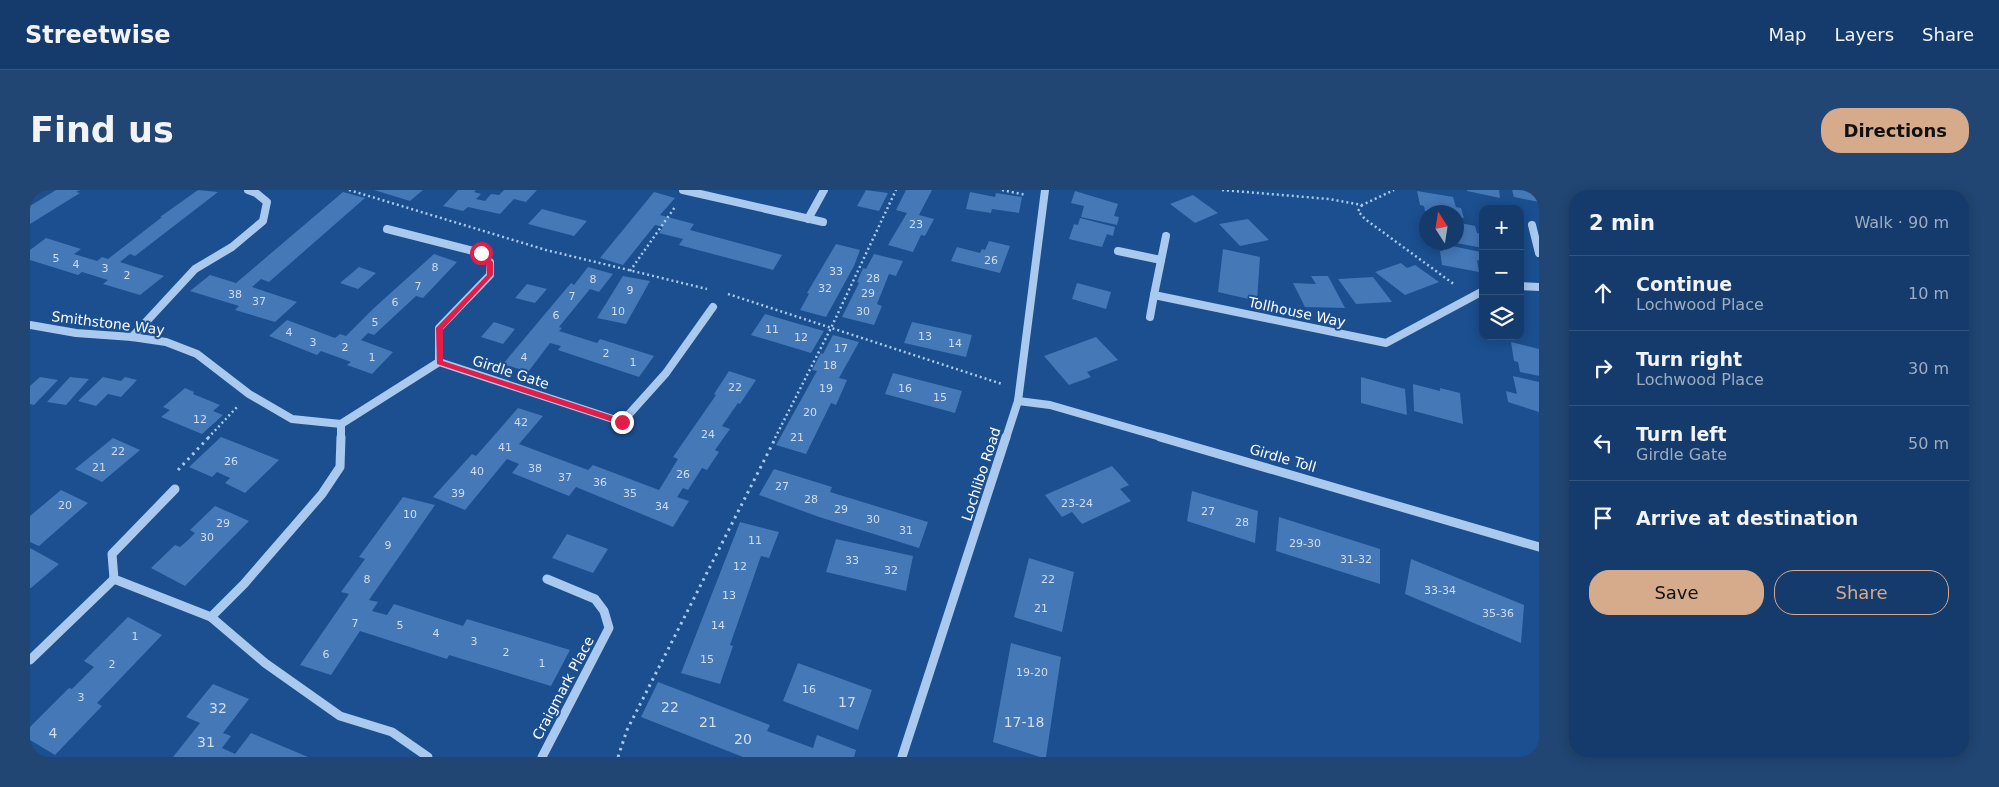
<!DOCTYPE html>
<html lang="en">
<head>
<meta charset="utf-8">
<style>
  body { margin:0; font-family:"DejaVu Sans",sans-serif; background:#214673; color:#f1f3f6 }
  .controls { position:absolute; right:15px; top:15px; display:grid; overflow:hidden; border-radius:10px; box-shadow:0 2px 12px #0003 }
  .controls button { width:45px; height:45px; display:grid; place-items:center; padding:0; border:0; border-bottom:1px solid #33557e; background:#143b6b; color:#f1f3f6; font:25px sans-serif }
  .compass { position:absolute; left:1389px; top:15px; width:45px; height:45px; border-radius:50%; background:#143b6b; box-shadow:0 2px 12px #0003; rotate:348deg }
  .stop { position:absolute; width:15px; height:15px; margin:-11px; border:4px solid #e11d48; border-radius:50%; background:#fff }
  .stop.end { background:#e11d48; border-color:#fff; box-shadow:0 1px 5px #0008 }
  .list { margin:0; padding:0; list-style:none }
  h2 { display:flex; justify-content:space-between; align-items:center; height:65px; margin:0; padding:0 20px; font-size:21px }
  h2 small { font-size:16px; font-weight:400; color:#9dadc1 }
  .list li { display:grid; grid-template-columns:32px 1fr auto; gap:15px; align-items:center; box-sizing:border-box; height:75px; padding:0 20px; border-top:1px solid #33557e }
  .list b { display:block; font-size:19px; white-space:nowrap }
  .list p { margin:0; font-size:16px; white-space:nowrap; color:#9dadc1 }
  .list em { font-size:16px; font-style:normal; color:#9dadc1 }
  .actions { display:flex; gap:10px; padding:15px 20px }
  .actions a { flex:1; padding:11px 0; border:1px solid #d6ab8b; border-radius:20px; text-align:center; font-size:18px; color:#d6ab8b }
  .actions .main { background:#d6ab8b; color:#111 }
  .icon { flex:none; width:28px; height:28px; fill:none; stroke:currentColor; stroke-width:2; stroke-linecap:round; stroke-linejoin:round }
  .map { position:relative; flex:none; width:1509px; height:567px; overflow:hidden; border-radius:20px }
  header { display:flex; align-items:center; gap:30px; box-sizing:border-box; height:70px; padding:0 25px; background:#143b6b; border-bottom:1px solid #33557e }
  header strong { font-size:24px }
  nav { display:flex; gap:28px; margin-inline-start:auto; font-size:18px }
  .intro { display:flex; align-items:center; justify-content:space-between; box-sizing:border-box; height:120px; padding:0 30px }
  h1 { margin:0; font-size:35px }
  .button { padding:12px 22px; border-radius:20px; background:#d6ab8b; color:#111; font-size:18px; font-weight:700 }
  main { display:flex; gap:30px; padding:0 30px }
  aside { flex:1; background:#143b6b; border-radius:20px; box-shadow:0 2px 12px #0003 }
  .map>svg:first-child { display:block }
  .building { fill:#4478b7 }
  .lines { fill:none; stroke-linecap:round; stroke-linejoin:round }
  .path-far1 { stroke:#a9c9ee; stroke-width:2.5; stroke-dasharray:2 3; stroke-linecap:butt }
  .path { stroke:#a9c9ee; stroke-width:3; stroke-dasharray:2.5 4.5; stroke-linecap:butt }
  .minor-far1 { stroke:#a9c9ee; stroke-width:8 }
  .minor { stroke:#a9c9ee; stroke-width:9 }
  .route { fill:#e11d48 }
  .labels { text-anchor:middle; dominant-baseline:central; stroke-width:4; stroke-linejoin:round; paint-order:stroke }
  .number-label { font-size:11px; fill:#d0dded }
  .street-label { font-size:14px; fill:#fff; stroke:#1b4f8f }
  .near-number-label { font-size:14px; fill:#d0dded }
</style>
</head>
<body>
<header>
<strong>Streetwise</strong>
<nav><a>Map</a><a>Layers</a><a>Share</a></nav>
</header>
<div class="intro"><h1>Find us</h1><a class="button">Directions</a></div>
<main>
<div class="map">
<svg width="1509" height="567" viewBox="0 0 1509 567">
  <rect width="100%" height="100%" fill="#1b4f8f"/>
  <!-- building -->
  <g class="building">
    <path d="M26 0H50L46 2 50 3 0 34V16Z"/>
    <path d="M168 0 188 2 105 66 100 64 90 72 134 86 110 105 73 94 78 90 52 82 48 85 0 70V60L16 48 51 59 44 64 67 71 72 67 78 69 132 27H130Z"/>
    <path d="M344 0H393L380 11Z"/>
    <path d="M428 0H446L444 2 451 4 446 9 455 11 461 4 469 5 474 0H507L496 12 484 9 470 24 438 17 433 21 413 16Z"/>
    <path d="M836 0 858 3 849 21 827 16Z"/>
    <path d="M876 0H902L889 25 904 29 895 46 891 45 883 62 858 55 877 23 866 20Z"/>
    <path d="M1437 0H1469L1470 8 1437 1Z"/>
    <path d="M1482 0H1509V12L1484 7Z"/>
    <path d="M1045 1 1088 14 1084 26 1089 27 1087 35 1051 27 1054 16 1041 13Z"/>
    <path d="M1387 1 1423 7 1426 17 1431 18 1434 28 1426 27V22L1395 21 1394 16 1390 15Z"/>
    <path d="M313 2 335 8 239 92 231 89 222 97 267 112 245 132 205 120 209 116 160 101 180 85 206 93Z"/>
    <path d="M624 2 645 8 630 25 664 34 660 40 752 65 743 80 649 55 653 49 629 43 633 37 625 35 593 75 570 68Z"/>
    <path d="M940 2 965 7 966 3 992 7 989 23 962 19 961 23 936 19Z"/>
    <path d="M1163 5 1188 23 1165 33 1140 14Z"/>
    <path d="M512 19 534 25 557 31 544 46 498 34Z"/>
    <path d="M1050 28 1085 37 1083 46 1077 44 1072 57 1039 49 1044 34 1048 35Z"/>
    <path d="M1218 29 1239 50 1210 56 1189 34Z"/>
    <path d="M1426 32 1445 36 1447 43 1451 44 1453 58 1426 53Z"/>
    <path d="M959 51 980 56 970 83 921 71 927 57 950 63 952 59 955 60Z"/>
    <path d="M806 54 830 60 824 76 796 127 770 120 779 104 777 103Z"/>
    <path d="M1412 54 1451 62 1453 72 1447 70 1449 82 1412 75 1410 61H1413Z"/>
    <path d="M1193 59 1230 67 1227 111 1188 102Z"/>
    <path d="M404 64 427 72 393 108 386 106 344 145 338 143 331 150 363 162 342 184 317 175 321 172 291 161 287 165 239 146 257 130 305 148 310 144 316 146 344 118Z"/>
    <path d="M844 64 873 71 866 86 859 84 847 114 852 116 844 135 812 127 829 93 827 92 833 78 836 79Z"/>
    <path d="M1371 73 1377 78 1385 75 1409 92 1375 105 1345 82Z"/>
    <path d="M329 77 346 83 328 99 310 93Z"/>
    <path d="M558 77 583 84 569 102 560 99 529 137 532 138 529 141 567 153 570 149 624 166 609 187 528 160 531 156 520 153 498 182 473 174 541 93 544 95Z"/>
    <path d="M593 86 620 91 596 134 567 128Z"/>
    <path d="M1281 86H1298L1315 118 1275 117 1263 93 1286 94Z"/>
    <path d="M1343 87 1362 112 1326 114 1308 89Z"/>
    <path d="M1047 93 1081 102 1076 119 1042 109Z"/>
    <path d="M497 94 517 99 505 113 485 108Z"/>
    <path d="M735 124 762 132 794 141 781 163 721 145Z"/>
    <path d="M464 132 485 139 473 154 451 147Z"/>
    <path d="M882 132 942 145 936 167 874 153Z"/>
    <path d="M803 145 829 152 809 188 817 190 806 215 801 213 776 264 746 255 787 181 782 180 791 163 793 164Z"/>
    <path d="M1066 147 1088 170 1057 182 1061 187 1039 195 1014 166Z"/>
    <path d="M1481 152 1509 159V186L1490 182 1488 172 1484 171Z"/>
    <path d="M699 181 726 190 710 214 708 213 692 236 700 239 685 260 689 262 677 280 672 278 658 300 653 298 647 307 659 311 643 337 546 297 539 306 482 283 489 274 477 269 435 320 403 307 442 264 446 266 488 218 513 226 489 254 558 280 563 275 629 300 648 269 643 267 686 205 684 204Z"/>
    <path d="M863 183 932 201 925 223 855 204Z"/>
    <path d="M1483 186 1509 192V222L1478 212 1476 201 1487 204Z"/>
    <path d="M10 187 28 190 4 215 0 214V196Z"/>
    <path d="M40 187 59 189 36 215 17 212Z"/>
    <path d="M73 187 91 191 95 187 107 190 91 207 78 204 66 216 48 211Z"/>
    <path d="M1331 187 1375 199 1377 225 1331 213Z"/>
    <path d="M1383 194 1410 201V198L1430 203 1433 234 1384 221Z"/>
    <path d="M155 198 164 202 163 204 190 215 183 221 193 225 172 244 131 227 140 220 133 217Z"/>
    <path d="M191 247 209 254 249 270 215 303 195 293 200 288 187 282 182 287 159 277Z"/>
    <path d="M83 248 110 260 72 292 45 279Z"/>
    <path d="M1082 276 1099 295 1090 299 1101 311 1052 334 1042 322 1032 327 1015 305Z"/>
    <path d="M744 279 802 297 800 302 898 332 889 358 789 327 729 305Z"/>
    <path d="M31 300 58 313 9 356 0 352V326Z"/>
    <path d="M1162 301 1228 321 1225 353 1157 331Z"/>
    <path d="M373 307 405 315 339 410 348 412 342 421 357 425 364 414 433 436 437 429 540 460 521 496 419 465 417 469 330 441 301 485 270 475 319 404 311 402 335 369 329 367Z"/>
    <path d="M185 316 219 331 155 396 121 378 145 355 150 357 156 352 165 343 160 340Z"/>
    <path d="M1249 327 1350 359V394L1246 361Z"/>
    <path d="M710 332 749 342 739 368 731 366 700 455 703 456 690 494 651 483Z"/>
    <path d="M537 344 578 359 563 383 522 368Z"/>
    <path d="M806 349 883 366 876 401 796 382Z"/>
    <path d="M0 358 29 374 1 398H0Z"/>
    <path d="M999 368 1044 382 1032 442 984 427Z"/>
    <path d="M1381 369 1494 415 1491 453 1375 404Z"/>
    <path d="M98 427 132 445 67 513 72 516 25 565 0 550V537L39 498 42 499 64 477 54 471Z"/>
    <path d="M981 453 1031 467 1016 567H1010L963 552Z"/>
    <path d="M768 473 842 500 828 540 753 511Z"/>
    <path d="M628 492 740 535 737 541 783 558 787 545 826 560 824 567H713L611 527Z"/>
    <path d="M183 494 219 509 193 543 201 546 192 558 205 564 221 543 278 567H143L170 533 156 527Z"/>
  </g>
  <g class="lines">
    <!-- path-far1 -->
    <g class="path-far1">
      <path d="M319 0 516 60 677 99"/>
      <path d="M972 0 996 5"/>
      <path d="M1192 0 1299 9 1332 15 1364 0"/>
      <path d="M1332 15 1328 21 1335 29 1425 95"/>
      <path d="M600 81 645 17"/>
      <path d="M698 104 972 194"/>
      <path d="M178 248 207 217"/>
      <path d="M745 248 801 138 866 0"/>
    </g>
    <!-- path -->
    <g class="path">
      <path d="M148 280 179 247"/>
      <path d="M588 567 597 540 746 247"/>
    </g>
    <!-- minor-far1 -->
    <g class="minor-far1">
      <path d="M653 0 793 32"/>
      <path d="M778 29 794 0"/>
      <path d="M1502 35 1509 63"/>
      <path d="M357 39 451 63 460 72V85L409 138V172"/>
      <path d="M1136 46 1124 105 1356 153 1453 101"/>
      <path d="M1088 61 1131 70"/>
      <path d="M1490 96 1509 97"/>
      <path d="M1120 127 1124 105"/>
      <path d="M0 135 46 143 102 147 136 152 167 164 219 204 262 229 311 234"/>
      <path d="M102 147 165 79 202 57 233 31 237 12 226 3 218 0"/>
      <path d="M988 211 1020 215 1134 248"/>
      <path d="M311 234 409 172 592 232 636 183 683 117"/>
      <path d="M311 248V234"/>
      <path d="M976 248 988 211 1015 0"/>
    </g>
    <!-- minor -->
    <g class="minor">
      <path d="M311 247 310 277 292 304 214 394 181 427 235 473 310 526 362 542 398 567"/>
      <path d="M1130 247 1509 357"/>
      <path d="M145 299 82 364 84 389 181 427"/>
      <path d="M0 470 84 389"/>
      <path d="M512 567 579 438 574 421 565 409 517 389"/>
      <path d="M872 567 976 247"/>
    </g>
  </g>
  <!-- route -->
  <path class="route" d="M451 61 463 72V85L413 139V171L595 230V234L592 235 407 174 406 138 457 85 456 73 448 63Z"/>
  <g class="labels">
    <!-- number labels -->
    <g class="number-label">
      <text x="886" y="34">23</text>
      <text x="26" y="68">5</text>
      <text x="961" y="70">26</text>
      <text x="46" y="74">4</text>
      <text x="405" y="77">8</text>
      <text x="75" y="78">3</text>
      <text x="806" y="81">33</text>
      <text x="97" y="85">2</text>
      <text x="843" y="88">28</text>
      <text x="563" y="89">8</text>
      <text x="388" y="96">7</text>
      <text x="795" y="98">32</text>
      <text x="600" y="100">9</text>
      <text x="838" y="103">29</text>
      <text x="205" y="104">38</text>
      <text x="542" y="106">7</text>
      <text x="229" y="111">37</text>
      <text x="365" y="112">6</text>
      <text x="588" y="121">10</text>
      <text x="833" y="121">30</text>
      <text x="526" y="125">6</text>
      <text x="345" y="132">5</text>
      <text x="742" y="139">11</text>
      <text x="259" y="142">4</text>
      <text x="895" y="146">13</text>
      <text x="771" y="147">12</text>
      <text x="283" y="152">3</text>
      <text x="925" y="153">14</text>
      <text x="315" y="157">2</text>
      <text x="811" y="158">17</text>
      <text x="576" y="163">2</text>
      <text x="342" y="167">1</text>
      <text x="494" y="167">4</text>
      <text x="603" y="172">1</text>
      <text x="800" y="175">18</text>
      <text x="705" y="197">22</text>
      <text x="796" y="198">19</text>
      <text x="875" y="198">16</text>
      <text x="910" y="207">15</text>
      <text x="780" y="222">20</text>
      <text x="170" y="229">12</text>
      <text x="491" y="232">42</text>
      <text x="678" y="244">24</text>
      <text x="767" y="247">21</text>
      <text x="475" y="257">41</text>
      <text x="88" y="261">22</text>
      <text x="201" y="271">26</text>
      <text x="69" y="277">21</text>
      <text x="505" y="278">38</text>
      <text x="447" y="281">40</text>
      <text x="653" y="284">26</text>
      <text x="535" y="287">37</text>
      <text x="570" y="292">36</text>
      <text x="752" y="296">27</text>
      <text x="428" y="303">39</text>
      <text x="600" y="303">35</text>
      <text x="781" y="309">28</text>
      <text x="1047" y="313">23-24</text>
      <text x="35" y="315">20</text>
      <text x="632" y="316">34</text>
      <text x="811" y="319">29</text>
      <text x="1178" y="321">27</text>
      <text x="380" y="324">10</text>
      <text x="843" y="329">30</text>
      <text x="1212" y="332">28</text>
      <text x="193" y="333">29</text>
      <text x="876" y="340">31</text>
      <text x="177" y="347">30</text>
      <text x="725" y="350">11</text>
      <text x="1275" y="353">29-30</text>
      <text x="358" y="355">9</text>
      <text x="1326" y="369">31-32</text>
      <text x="822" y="370">33</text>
      <text x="710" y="376">12</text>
      <text x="861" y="380">32</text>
      <text x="337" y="389">8</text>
      <text x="1018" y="389">22</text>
      <text x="1410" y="400">33-34</text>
      <text x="699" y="405">13</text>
      <text x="1011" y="418">21</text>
      <text x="1468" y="423">35-36</text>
      <text x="325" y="433">7</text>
      <text x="370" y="435">5</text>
      <text x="688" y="435">14</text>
      <text x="406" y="443">4</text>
      <text x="105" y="446">1</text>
      <text x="444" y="451">3</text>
      <text x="476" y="462">2</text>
      <text x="296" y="464">6</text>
      <text x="677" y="469">15</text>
      <text x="512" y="473">1</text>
      <text x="82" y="474">2</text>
      <text x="1002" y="482">19-20</text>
      <text x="779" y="499">16</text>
      <text x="51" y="507">3</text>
    </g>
    <!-- street labels -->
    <g class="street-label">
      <text transform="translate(1267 122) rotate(12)">Tollhouse Way</text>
      <text transform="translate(78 133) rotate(7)">Smithstone Way</text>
      <text transform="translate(481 182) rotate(18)">Girdle Gate</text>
      <text transform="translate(1253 268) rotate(16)">Girdle Toll</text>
      <text transform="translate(951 284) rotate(-72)">Lochlibo Road</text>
      <text transform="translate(533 498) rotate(-62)">Craigmark Place</text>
    </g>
    <!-- near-number labels -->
    <g class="near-number-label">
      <text x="817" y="512">17</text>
      <text x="640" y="517">22</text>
      <text x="188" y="518">32</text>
      <text x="678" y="532">21</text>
      <text x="994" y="532">17-18</text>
      <text x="23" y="543">4</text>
      <text x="713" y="549">20</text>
      <text x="176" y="552">31</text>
    </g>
  </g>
</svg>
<div class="controls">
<button>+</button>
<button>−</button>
<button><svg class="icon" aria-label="layers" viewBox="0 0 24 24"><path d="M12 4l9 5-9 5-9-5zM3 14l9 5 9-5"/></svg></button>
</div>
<svg class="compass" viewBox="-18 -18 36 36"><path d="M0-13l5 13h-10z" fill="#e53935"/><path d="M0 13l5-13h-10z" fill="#9dadc1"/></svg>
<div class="stop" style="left:451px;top:63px"></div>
<div class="stop end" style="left:592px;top:232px"></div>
</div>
<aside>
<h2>2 min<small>Walk · 90 m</small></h2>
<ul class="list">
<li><svg class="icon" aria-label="ahead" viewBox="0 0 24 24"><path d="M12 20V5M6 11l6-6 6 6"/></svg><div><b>Continue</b><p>Lochwood Place</p></div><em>10 m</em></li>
<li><svg class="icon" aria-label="right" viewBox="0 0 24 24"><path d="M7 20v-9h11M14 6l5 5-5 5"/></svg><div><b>Turn right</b><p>Lochwood Place</p></div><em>30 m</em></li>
<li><svg class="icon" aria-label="left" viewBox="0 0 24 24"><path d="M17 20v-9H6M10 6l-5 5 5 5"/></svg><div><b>Turn left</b><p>Girdle Gate</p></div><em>50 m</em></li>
<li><svg class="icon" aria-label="arrive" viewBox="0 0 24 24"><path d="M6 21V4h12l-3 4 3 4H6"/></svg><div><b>Arrive at destination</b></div></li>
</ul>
<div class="actions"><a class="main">Save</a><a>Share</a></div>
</aside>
</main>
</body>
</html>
